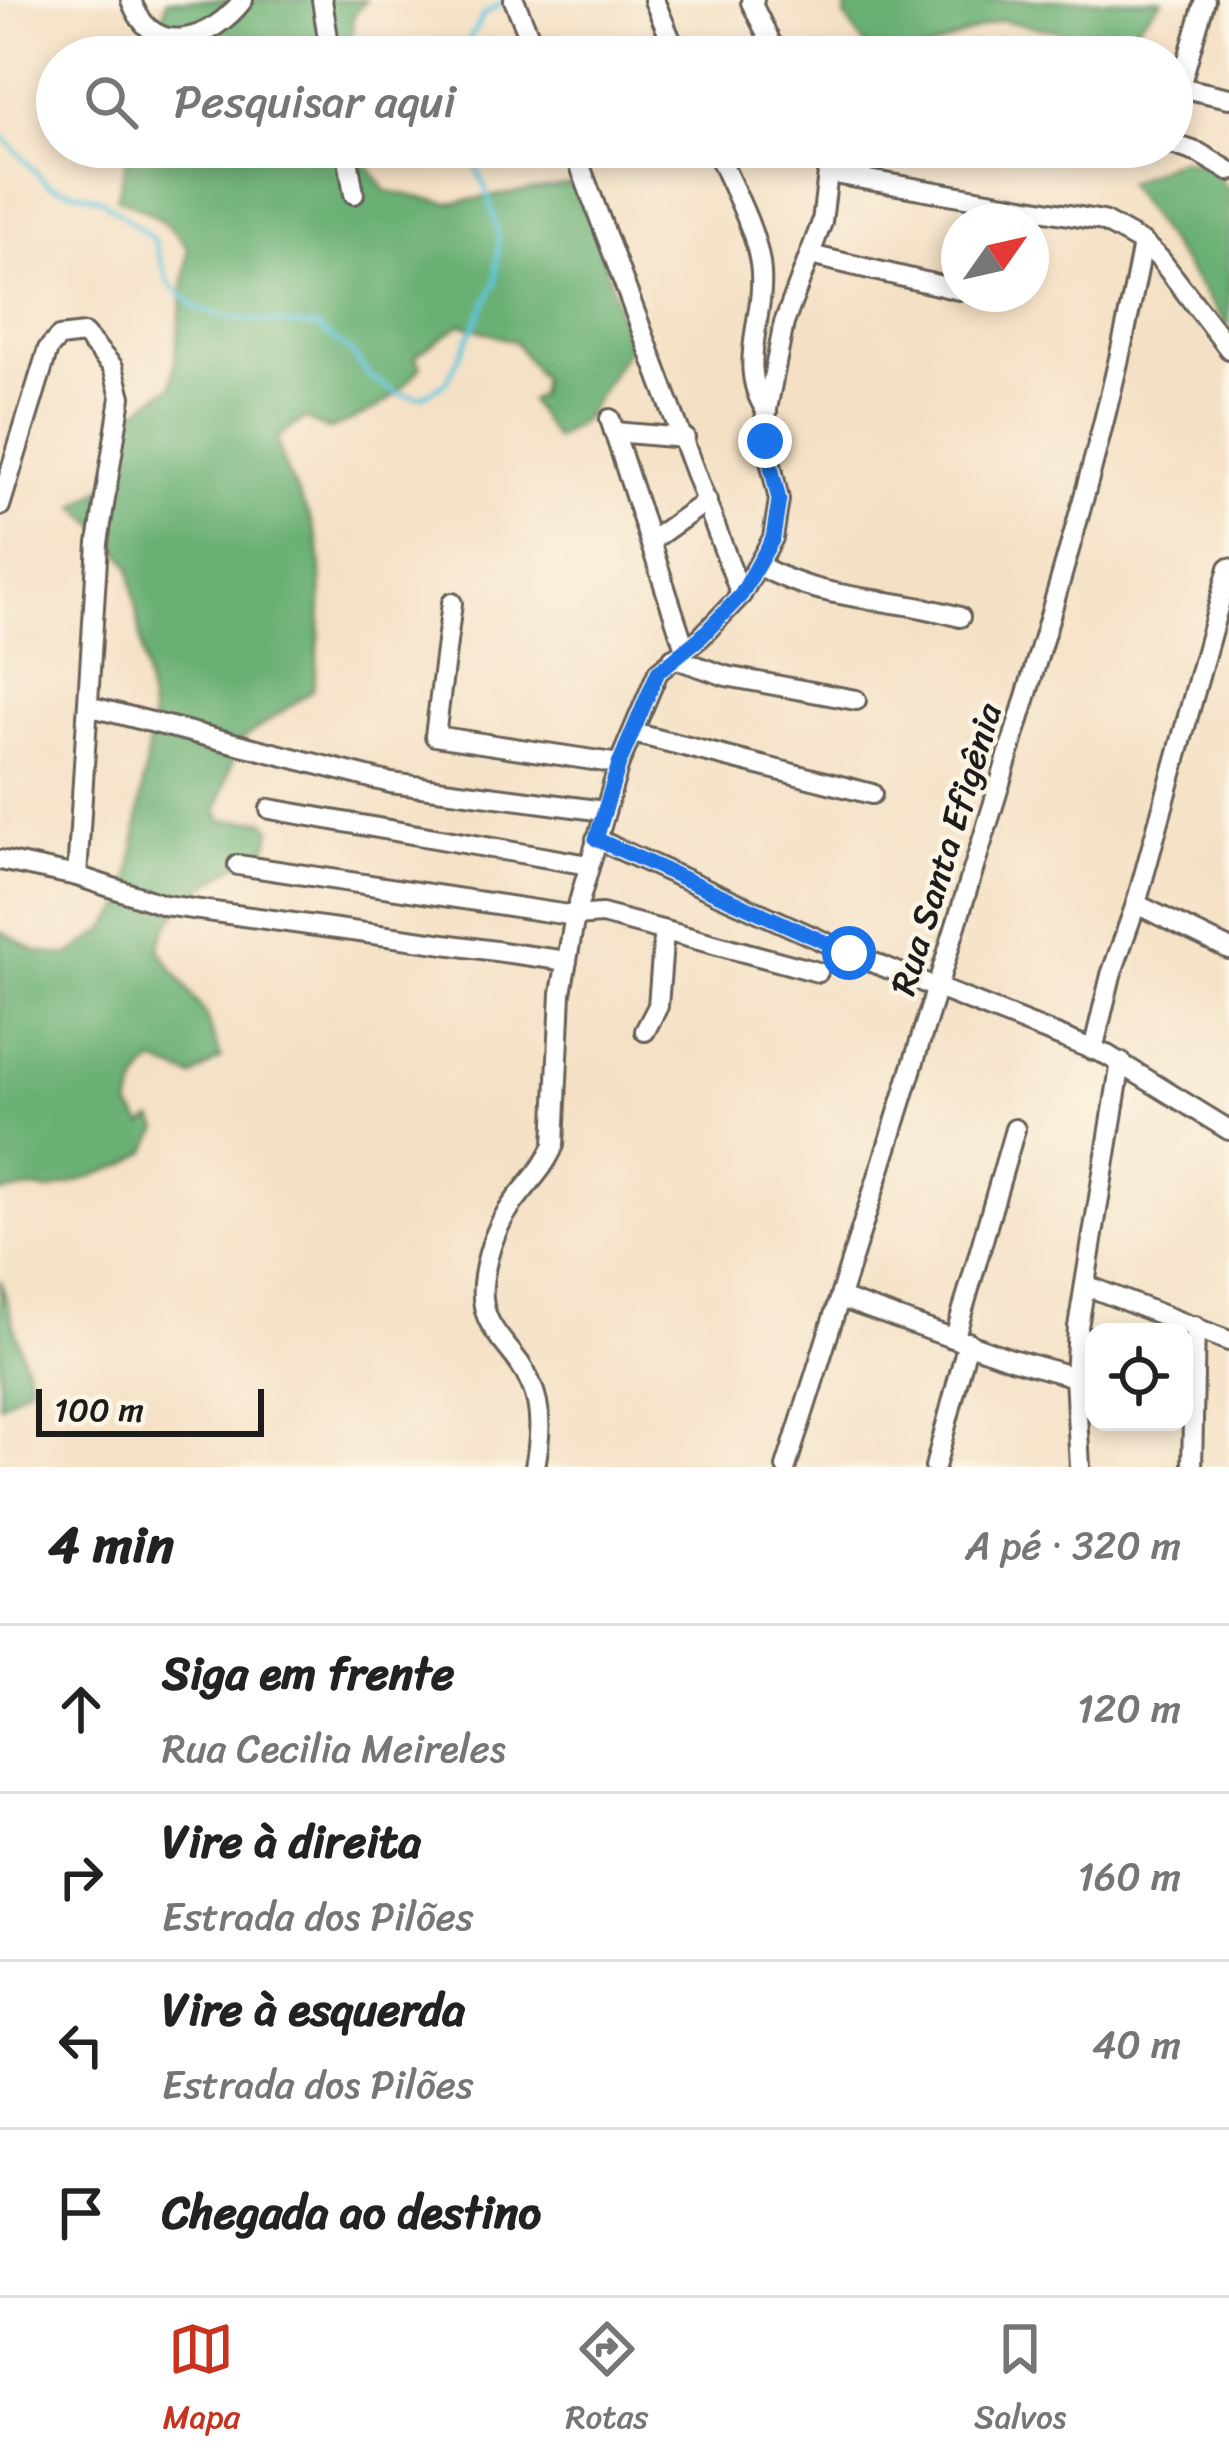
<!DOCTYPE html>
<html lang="pt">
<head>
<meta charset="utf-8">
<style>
  body { margin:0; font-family:Sriracha,sans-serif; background:#f6f6f6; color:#222 }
  .controls { position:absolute; right:36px; bottom:36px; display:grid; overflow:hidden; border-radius:24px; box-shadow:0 6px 18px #0003 }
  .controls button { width:108px; height:108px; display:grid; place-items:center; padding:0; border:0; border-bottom:3px solid #e0e0e0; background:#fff; color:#222; font:60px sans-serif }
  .compass { position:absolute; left:941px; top:204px; width:108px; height:108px; border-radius:50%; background:#fff; box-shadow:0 6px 18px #0003; rotate:56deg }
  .scale { position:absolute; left:36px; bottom:30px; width:228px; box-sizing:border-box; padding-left:12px; border:6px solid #1c1c1c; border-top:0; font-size:33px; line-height:42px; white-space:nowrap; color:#1c1c1c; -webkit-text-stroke:9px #fcf5e5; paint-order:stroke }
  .stop { position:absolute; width:36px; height:36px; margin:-27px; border:9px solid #1a73e8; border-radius:50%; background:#fff }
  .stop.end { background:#1a73e8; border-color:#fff; box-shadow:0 3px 12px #0008 }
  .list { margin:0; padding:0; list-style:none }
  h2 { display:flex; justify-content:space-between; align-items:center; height:156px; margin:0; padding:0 48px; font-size:51px }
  h2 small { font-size:39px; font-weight:400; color:#767676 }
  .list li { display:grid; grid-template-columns:78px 1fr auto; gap:36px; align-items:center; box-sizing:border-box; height:168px; padding:0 48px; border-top:3px solid #e0e0e0 }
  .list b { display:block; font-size:45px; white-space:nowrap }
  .list p { margin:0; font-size:39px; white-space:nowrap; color:#767676 }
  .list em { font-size:39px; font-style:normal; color:#767676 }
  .icon { flex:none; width:66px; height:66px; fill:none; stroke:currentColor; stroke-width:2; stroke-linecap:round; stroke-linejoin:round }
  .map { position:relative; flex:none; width:1229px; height:1467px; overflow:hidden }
  .search { position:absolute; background:#fff; box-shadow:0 6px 18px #0003; left:36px; right:36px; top:36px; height:132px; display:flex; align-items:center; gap:30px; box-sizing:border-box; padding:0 42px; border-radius:66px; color:#767676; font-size:45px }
  .sheet { height:828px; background:#fff }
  nav { display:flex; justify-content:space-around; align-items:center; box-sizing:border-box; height:168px; border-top:3px solid #e0e0e0; background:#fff; font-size:33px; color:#767676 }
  nav a { display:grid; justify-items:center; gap:6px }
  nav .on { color:#c8321e }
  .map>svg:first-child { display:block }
  .forest { fill:#6ab074; stroke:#436648; stroke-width:3 }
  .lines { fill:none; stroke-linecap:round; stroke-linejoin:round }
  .stream { stroke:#61c6df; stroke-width:4.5 }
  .minor-casing { stroke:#686157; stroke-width:24 }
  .minor { stroke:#fff; stroke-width:18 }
  .route { stroke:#1a73e8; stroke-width:15 }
  .labels { text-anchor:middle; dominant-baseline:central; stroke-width:9; stroke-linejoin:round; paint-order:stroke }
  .street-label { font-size:36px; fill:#1c1c1c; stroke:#fcf5e5 }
</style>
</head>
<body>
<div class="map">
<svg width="1229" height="1467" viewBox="0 0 1229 1467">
  <rect width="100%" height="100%" fill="#fcf5e5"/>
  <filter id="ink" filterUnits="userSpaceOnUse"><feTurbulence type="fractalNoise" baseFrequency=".00833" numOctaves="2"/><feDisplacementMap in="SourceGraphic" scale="24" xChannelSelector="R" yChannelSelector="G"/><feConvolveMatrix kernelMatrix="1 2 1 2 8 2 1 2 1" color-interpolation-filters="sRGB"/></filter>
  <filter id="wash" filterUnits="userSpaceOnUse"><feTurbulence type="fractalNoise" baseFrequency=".004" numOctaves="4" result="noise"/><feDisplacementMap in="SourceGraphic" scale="48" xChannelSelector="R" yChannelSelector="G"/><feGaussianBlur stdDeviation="2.7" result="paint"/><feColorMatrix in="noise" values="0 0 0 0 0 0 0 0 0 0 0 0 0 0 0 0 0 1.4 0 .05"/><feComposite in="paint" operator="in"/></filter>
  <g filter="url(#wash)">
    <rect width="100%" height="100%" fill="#f4e0c4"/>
    <!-- forest -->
    <g class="forest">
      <path d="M167 0H365L353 16 350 57H153Z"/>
      <path d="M848 0H1162L1107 57H1081L1063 32 1000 20 910 57 871 54 845 17Z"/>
      <path d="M130 147H355L386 191 449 203 572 184 589 207 629 346 583 420 555 439 529 401 538 395 541 379 515 342 461 324 415 356 421 366C392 404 371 414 327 430L305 418 277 438C282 474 304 498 315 532 327 567 319 652 313 690L238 742 217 811 223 821 264 820 271 829 268 845C230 872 168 899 159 949L205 1014 221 1058 193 1077 155 1062C140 1073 134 1089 130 1107L143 1125 153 1119 159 1129 147 1151 128 1164 49 1191 34 1188 0 1193V931L36 951 68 956 105 930 127 902 152 718 130 567 111 538 76 507 122 475 125 418 172 386 188 249C170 222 147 209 117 198Z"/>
      <path d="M1179 159 1211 165 1229 192V328L1126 183Z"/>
      <path d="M0 1279 31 1384 0 1405Z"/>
    </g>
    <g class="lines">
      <!-- stream -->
      <g class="stream">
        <path d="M459 57 484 14 506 0"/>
        <path d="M0 133 47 184 101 199 153 239 169 283 197 308 231 318 317 327 349 350 371 378 399 394 421 397 446 383 495 284 499 240 489 197 468 147"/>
      </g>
    </g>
  </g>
  <g filter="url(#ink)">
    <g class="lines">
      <defs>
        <g id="minor">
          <path d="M131 0C153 61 211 41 243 0"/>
          <path d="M322 0 331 57"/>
          <path d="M514 0 538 57"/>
          <path d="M654 0 678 57"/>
          <path d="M754 0 751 2 778 57"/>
          <path d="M1179 87 1229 98"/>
          <path d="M1172 114 1205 0"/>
          <path d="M1172 144 1199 153 1229 171"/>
          <path d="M346 147 354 194"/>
          <path d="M573 147 741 595"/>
          <path d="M715 147C730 184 754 224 760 263 768 316 734 364 767 412"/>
          <path d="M828 173 1103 221 1143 243 1160 259 1229 349"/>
          <path d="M810 255 959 290"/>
          <path d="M975 294 999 300"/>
          <path d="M610 419 685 649"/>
          <path d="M614 432 685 438"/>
          <path d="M0 506 48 349 59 337 84 334 113 367 121 397 98 543 77 876"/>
          <path d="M652 540 707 501"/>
          <path d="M760 566C826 603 891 596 960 617"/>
          <path d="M452 603 435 736 619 764"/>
          <path d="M673 658 726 676 856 700"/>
          <path d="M88 706 391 783 604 811"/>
          <path d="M633 733 872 794"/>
          <path d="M270 809 588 865"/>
          <path d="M596 839 849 953 1107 1055 1229 1130"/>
          <path d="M0 860 77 876 164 905 567 961"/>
          <path d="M238 865 575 916 602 914 818 972"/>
          <path d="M1136 904 1229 949"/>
          <path d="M645 1031 658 1006 664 931"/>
          <path d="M1093 1050 1111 975 1136 904 1229 568"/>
          <path d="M1085 1285 1229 1341"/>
          <path d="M840 1298 1011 1359 1075 1377"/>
          <path d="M955 1337 1015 1129"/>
          <path d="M535 1467C540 1439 543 1410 531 1384 513 1341 475 1332 484 1276 488 1251 496 1227 511 1206 526 1185 544 1169 554 1145L561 993 575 916 619 764 658 672 701 637 741 595 773 538 779 500 763 429 784 323 822 222 828 173 817 147"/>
          <path d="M786 1467C859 1238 931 1010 1001 780 1054 603 1110 424 1143 243"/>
          <path d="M935 1467 968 1342"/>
          <path d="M1080 1467 1075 1377 1078 1327 1121 1062"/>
          <path d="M1192 1467 1195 1326"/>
        </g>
      </defs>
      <!-- minor casing -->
      <use href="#minor" class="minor-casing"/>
      <!-- minor -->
      <use href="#minor" class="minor"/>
    </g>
  </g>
  <g class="lines" filter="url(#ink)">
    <!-- route -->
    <path class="route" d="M765 441 779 500 773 538 741 595 701 637 658 672 619 764 596 839 849 953"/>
  </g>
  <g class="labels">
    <!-- street labels -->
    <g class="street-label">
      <text transform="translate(946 849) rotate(-73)">Rua Santa Efigênia</text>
    </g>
  </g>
</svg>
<div class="controls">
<button><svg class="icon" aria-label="locate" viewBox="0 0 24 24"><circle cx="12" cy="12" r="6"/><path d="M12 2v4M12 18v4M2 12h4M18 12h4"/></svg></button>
</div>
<svg class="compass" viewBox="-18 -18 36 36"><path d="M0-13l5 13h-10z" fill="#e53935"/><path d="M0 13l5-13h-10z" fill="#767676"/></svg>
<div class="scale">100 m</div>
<div class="stop" style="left:849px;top:953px"></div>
<div class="stop end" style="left:765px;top:441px"></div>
<div class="search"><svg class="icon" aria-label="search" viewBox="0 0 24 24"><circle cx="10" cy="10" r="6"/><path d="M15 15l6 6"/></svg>Pesquisar aqui</div>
</div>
<section class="sheet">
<h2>4 min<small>A pé · 320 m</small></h2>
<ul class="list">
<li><svg class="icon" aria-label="ahead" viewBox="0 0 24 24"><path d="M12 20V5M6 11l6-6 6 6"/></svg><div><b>Siga em frente</b><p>Rua Cecilia Meireles</p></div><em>120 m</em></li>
<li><svg class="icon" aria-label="right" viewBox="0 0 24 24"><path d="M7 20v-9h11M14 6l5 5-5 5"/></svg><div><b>Vire à direita</b><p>Estrada dos Pilões</p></div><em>160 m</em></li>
<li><svg class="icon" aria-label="left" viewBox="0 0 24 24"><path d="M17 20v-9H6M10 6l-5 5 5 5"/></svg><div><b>Vire à esquerda</b><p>Estrada dos Pilões</p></div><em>40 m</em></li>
<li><svg class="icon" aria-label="arrive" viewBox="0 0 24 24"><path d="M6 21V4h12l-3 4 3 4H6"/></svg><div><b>Chegada ao destino</b></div></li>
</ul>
</section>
<nav>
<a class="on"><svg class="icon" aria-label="map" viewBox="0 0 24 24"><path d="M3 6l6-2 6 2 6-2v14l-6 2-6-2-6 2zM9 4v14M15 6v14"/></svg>Mapa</a>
<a><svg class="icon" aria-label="directions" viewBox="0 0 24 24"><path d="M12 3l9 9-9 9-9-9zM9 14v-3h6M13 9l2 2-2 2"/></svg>Rotas</a>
<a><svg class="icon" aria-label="saved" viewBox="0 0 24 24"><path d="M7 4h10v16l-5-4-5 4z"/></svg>Salvos</a>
</nav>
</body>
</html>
